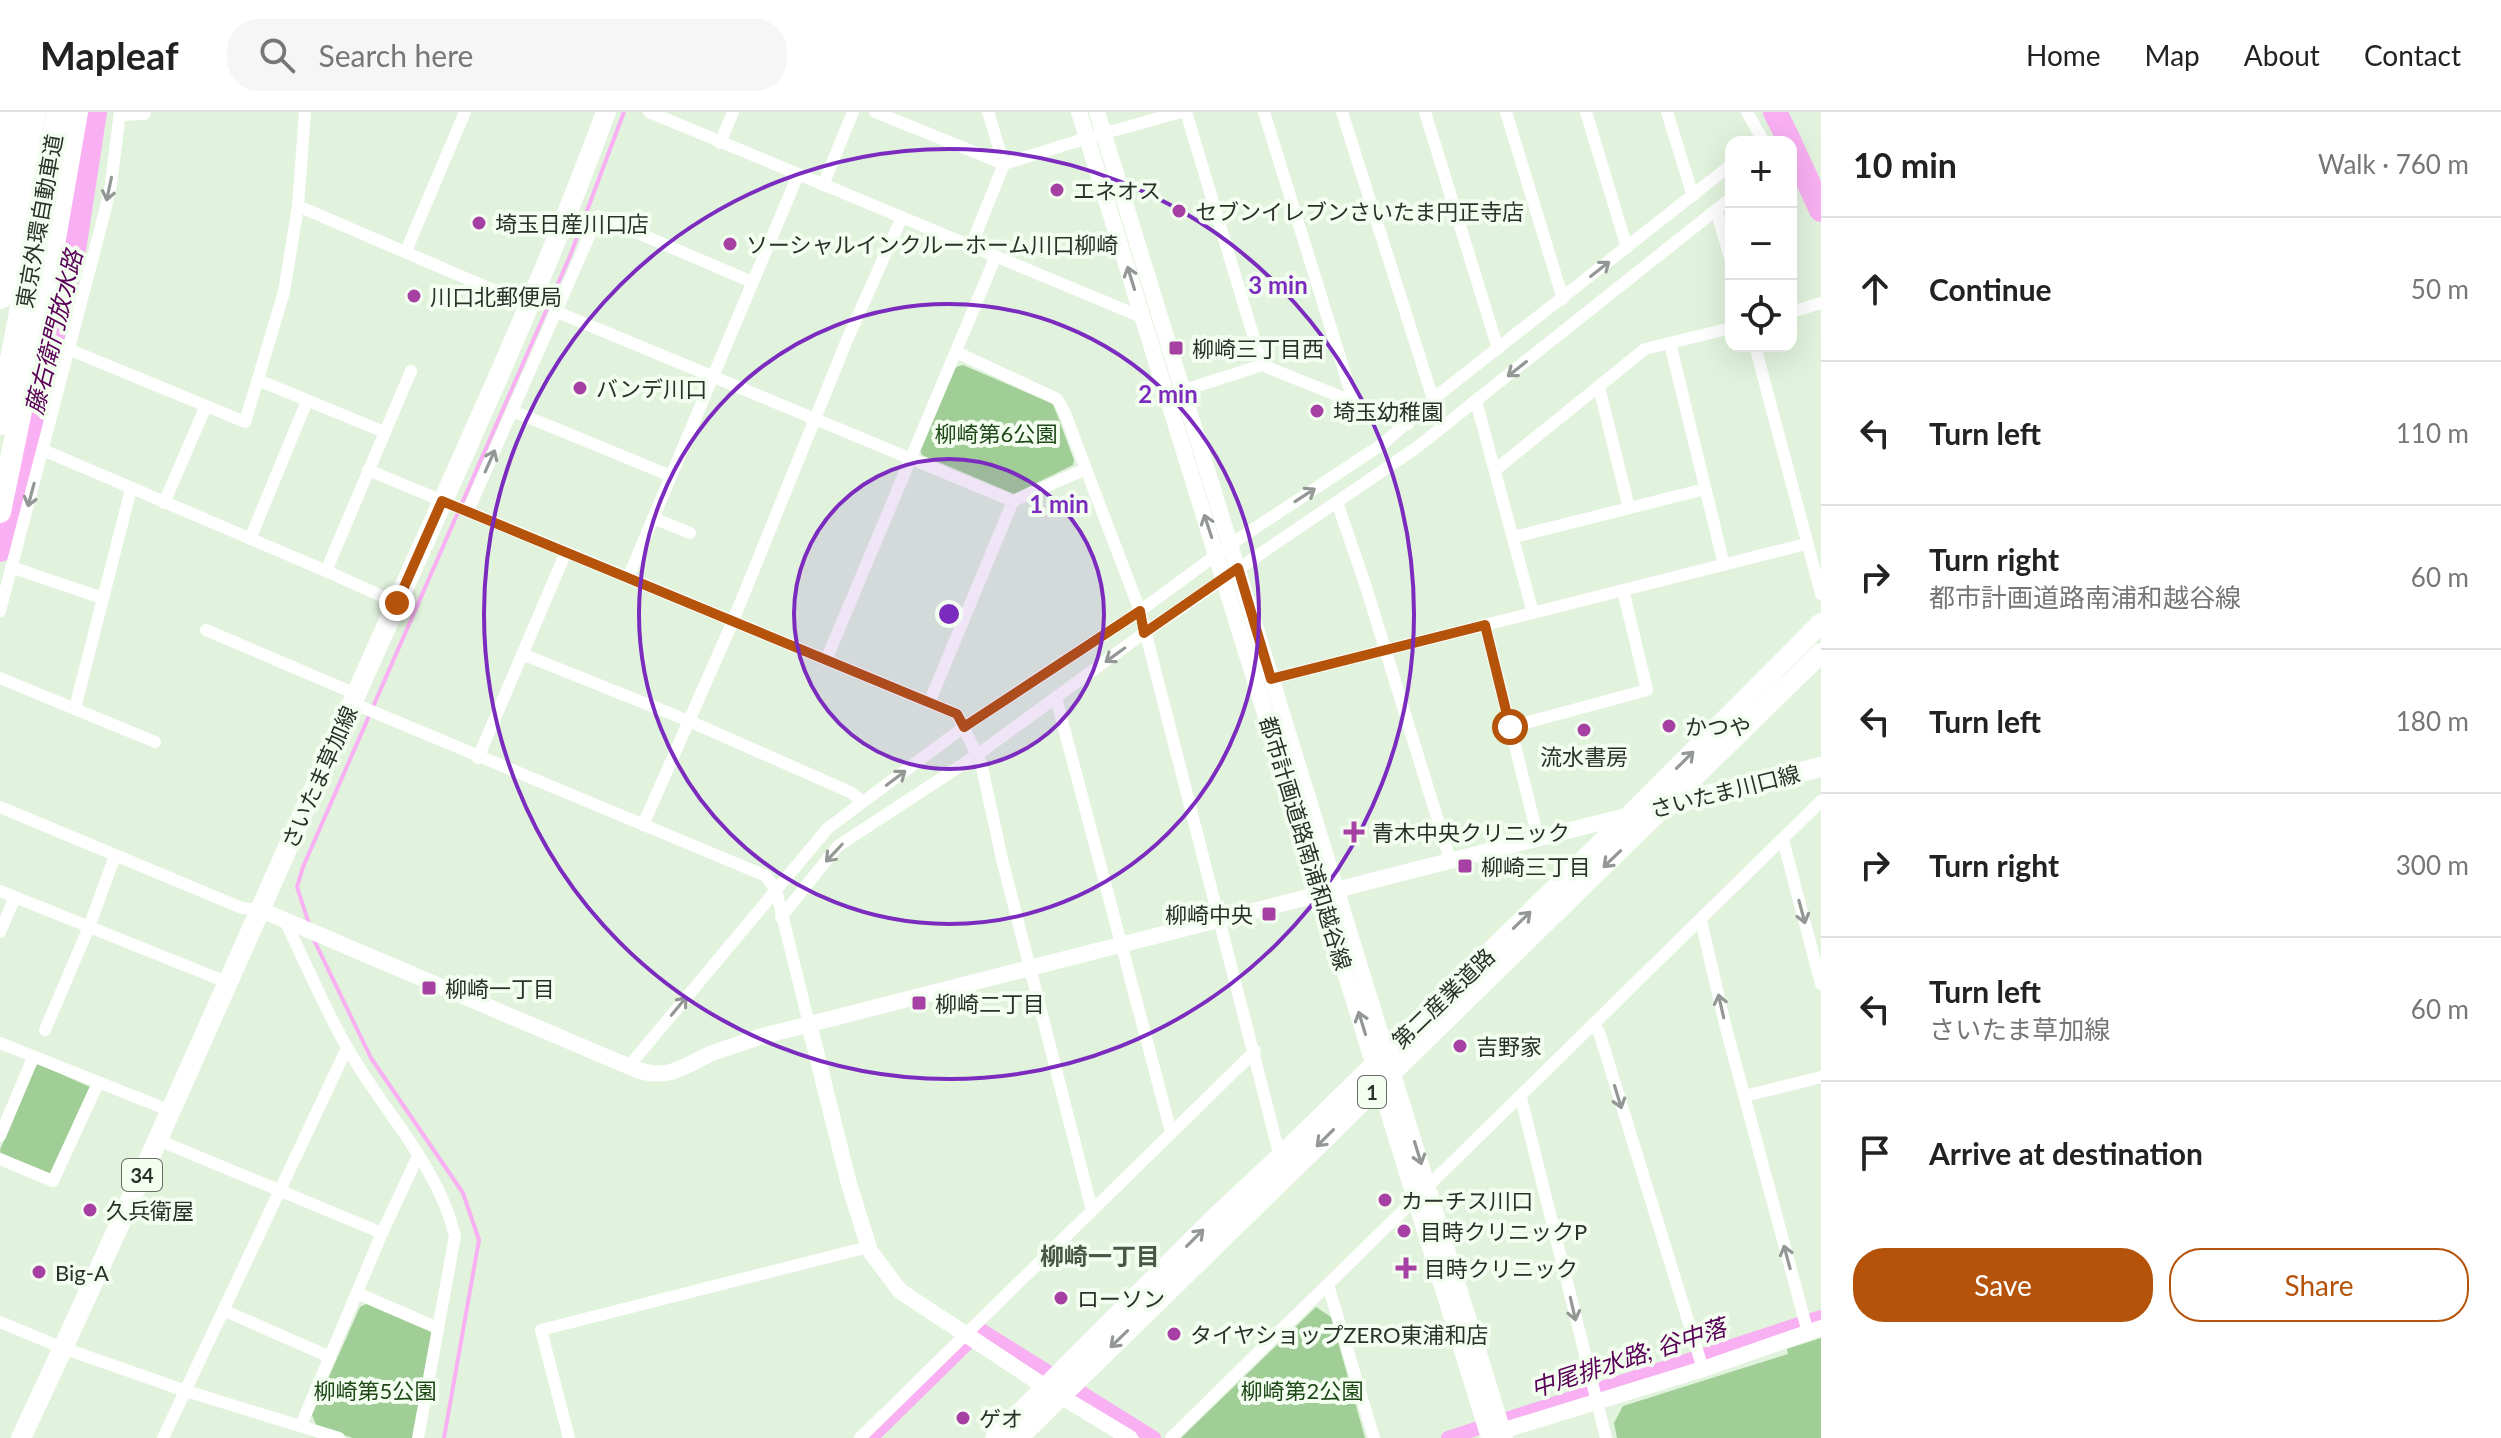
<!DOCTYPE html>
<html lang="en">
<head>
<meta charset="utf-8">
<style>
  body { margin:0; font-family:Lato,"Noto Sans JP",sans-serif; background:#f6f6f6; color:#222 }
  .controls { position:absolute; right:24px; top:24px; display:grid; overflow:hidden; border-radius:16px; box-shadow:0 8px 32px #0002 }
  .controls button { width:72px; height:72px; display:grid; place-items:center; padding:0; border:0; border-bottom:2px solid #e0e0e0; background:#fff; color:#222; font:40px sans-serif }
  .stop { position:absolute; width:24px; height:24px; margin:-18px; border:6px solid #b45309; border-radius:50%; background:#fff }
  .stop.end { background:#b45309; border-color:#fff; box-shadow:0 2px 8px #0008 }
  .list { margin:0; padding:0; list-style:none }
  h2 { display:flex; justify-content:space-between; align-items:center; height:104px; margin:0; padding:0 32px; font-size:34px }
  h2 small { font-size:26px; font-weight:400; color:#767676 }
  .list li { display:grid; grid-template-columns:52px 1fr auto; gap:24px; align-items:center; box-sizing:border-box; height:144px; padding:0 32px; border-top:2px solid #e0e0e0 }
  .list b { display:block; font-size:30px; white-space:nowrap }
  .list p { margin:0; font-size:26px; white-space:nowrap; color:#767676 }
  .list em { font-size:26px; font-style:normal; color:#767676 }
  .actions { display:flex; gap:16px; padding:24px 32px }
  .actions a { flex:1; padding:18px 0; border:2px solid #b45309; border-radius:32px; text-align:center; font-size:28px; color:#b45309 }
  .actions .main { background:#b45309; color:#fff }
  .icon { flex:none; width:44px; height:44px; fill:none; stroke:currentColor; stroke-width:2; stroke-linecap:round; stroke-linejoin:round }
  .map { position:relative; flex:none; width:1821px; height:1326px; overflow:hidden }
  header { display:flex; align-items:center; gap:48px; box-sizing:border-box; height:112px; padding:0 40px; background:#fff; border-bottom:2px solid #e0e0e0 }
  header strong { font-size:38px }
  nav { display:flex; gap:44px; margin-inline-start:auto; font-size:28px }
  .search { width:560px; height:72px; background:#f6f6f6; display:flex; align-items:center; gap:20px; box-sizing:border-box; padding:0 28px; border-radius:32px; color:#767676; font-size:30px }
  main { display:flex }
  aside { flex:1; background:#fff }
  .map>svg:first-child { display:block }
  .green { fill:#a1cd97 }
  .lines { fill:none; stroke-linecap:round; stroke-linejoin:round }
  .stream { stroke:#f8b0f2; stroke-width:4 }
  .canal { stroke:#f8b0f2; stroke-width:14 }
  .river { stroke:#f8b0f2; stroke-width:24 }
  .minor { stroke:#fff; stroke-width:12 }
  .tertiary { stroke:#fff; stroke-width:16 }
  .primary { stroke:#fff; stroke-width:20 }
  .trunk { stroke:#fff; stroke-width:22 }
  .motorway { stroke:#fff; stroke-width:24 }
  .oneway { stroke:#949894 }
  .route { stroke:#b45309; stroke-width:10 }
  .ring { fill:none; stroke:#7b2cbf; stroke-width:4 }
  .poi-dot { fill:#a740a3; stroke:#f3fef1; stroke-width:3 }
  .labels { text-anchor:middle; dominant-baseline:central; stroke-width:8; stroke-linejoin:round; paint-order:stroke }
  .shield { fill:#f3fef1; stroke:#666e65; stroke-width:2 }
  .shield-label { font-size:20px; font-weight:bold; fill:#2a3129 }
  .poi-label { font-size:22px; fill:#2a3129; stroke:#f3fef1; text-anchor:start }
  .street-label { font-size:22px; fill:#2a3129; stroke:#f3fef1 }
  .park-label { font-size:22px; fill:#1e4716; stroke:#f3fef1 }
  .water-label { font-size:24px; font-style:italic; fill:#5a0058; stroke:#f3fef1 }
  .neighbourhood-label { font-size:24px; font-weight:bold; fill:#495846; stroke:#f3fef1 }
  .centre { fill:#7b2cbf; stroke:#f3fef1; stroke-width:4 }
  .ring-label { font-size:24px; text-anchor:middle; font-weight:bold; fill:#7b2cbf; stroke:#f3fef1; stroke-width:8; stroke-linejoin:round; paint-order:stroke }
</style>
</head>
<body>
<header>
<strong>Mapleaf</strong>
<div class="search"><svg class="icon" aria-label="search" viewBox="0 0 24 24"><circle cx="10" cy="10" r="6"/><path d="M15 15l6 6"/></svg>Search here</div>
<nav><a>Home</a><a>Map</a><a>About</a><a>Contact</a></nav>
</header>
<main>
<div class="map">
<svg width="1821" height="1326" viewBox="0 0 1821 1326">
  <rect width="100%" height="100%" fill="#e1f3dd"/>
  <!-- green -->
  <g class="green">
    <path d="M963 253 1053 292 1074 348 1073 353 1014 382 922 343 920 338 956 255Z"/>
    <path d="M38 952 90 975 52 1060 49 1062 1 1042 0 1038 34 955Z"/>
    <path d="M366 1192 431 1220 434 1226 414 1326H353L317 1315 312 1303 360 1195Z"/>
    <path d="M1316 1195 1331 1205 1365 1326H1181Z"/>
    <path d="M1821 1226V1326H1617L1614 1311 1623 1294 1788 1242 1787 1237Z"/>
  </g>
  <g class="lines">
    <!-- stream -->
    <g class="stream">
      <path d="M309 812 297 775 303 755 570 144 624 0"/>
      <path d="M314 828 371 946 463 1081 479 1128 444 1326"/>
    </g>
    <!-- canal -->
    <g class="canal">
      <path d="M871 1326 981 1218 1154 1326"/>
      <path d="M1448 1326 1821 1205"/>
    </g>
    <!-- river -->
    <g class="river">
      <path d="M1775 0 1790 30"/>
      <path d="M1791 33 1821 98"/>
      <path d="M0 438 74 138 95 0"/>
    </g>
    <!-- minor -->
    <g class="minor">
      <path d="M649 0 1144 206"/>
      <path d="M875 0 1004 52"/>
      <path d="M988 0 1004 52"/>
      <path d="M1186 0 1262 253"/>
      <path d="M1264 0 1354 291"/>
      <path d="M1342 0 1433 287"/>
      <path d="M1425 0 1498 237"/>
      <path d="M1506 0 1563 187"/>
      <path d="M1586 0 1627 136"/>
      <path d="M1667 0 1693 84"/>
      <path d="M1747 0 1764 30"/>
      <path d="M120 3 144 2 145 0"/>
      <path d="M720 31 733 0"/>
      <path d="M823 73 853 0"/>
      <path d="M298 94 528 193"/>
      <path d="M1716 98 1731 149"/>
      <path d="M971 134 1004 52 1087 26 1181 0"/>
      <path d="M406 139 465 0"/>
      <path d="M557 200 1013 389 1086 357"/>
      <path d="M1791 200 1821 191"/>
      <path d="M1670 231 1724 453"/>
      <path d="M1755 234 1821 482"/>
      <path d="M68 237 245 310 284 180 298 94 305 0"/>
      <path d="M956 240 1057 287 1064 299 1140 499 1280 1045"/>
      <path d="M258 268 384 320"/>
      <path d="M1599 275 1629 396"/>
      <path d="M1182 279 1262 253 1408 312"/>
      <path d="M1476 289 1533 501"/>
      <path d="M513 299 671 364"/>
      <path d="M43 338 326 459 411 259"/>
      <path d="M368 358 957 602 981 651 1002 747 1092 1098"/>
      <path d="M1495 358 1645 237 1731 216"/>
      <path d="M1337 390 1366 475 1451 751"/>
      <path d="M164 391 206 294"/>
      <path d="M468 399 598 104 752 170"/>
      <path d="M653 406 690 421"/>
      <path d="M1514 425 1705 377"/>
      <path d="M250 427 307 289"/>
      <path d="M11 455 102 486"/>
      <path d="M326 459 397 491"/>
      <path d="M628 466 798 63"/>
      <path d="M0 499 105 99 111 72 120 0"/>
      <path d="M1485 513 1538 726"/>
      <path d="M206 518 356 582"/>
      <path d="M522 542 689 609 850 680 863 690"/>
      <path d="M826 548 996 144"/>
      <path d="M0 566 155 630"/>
      <path d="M1271 567 1806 432"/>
      <path d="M1056 586 1171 1020"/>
      <path d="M352 591 766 764 776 778 809 912"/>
      <path d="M929 591 1013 389"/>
      <path d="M75 596 131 377"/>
      <path d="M1510 615 1647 578 1623 478"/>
      <path d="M478 646 566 440"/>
      <path d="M0 695 242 796 261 798"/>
      <path d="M643 713 733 509 847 228 902 105"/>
      <path d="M1783 728 1821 872"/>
      <path d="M0 779 229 871"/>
      <path d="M781 805 838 734 977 643 1144 521 1416 336 1731 86"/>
      <path d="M285 809C306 851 324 896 348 937 383 999 438 1053 455 1124L418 1326"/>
      <path d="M1701 809 1726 916 1808 1221"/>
      <path d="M0 820 15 785"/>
      <path d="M1594 911 1600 923 1703 1257"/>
      <path d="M45 918 89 815 115 744"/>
      <path d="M0 931 171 999"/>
      <path d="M629 954 828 716 964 615 1140 499 1231 432 1384 331 1433 287 1731 53"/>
      <path d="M1745 984 1821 965"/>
      <path d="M1521 986 1606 1326"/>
      <path d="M0 1024 33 946"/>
      <path d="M158 1028 382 1121 418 1044"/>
      <path d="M0 1047 53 1069 98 971"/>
      <path d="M1328 1173 1374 1326"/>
      <path d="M357 1181 438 1216"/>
      <path d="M223 1198 330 1245"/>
      <path d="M0 1210 63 1236 186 1279 339 1326"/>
      <path d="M301 1313 382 1121"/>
      <path d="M163 1326 347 936"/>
      <path d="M569 1326 541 1218 868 1135"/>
      <path d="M860 1326 1255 939"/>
      <path d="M1171 1326 1821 689"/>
    </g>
    <!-- tertiary -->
    <g class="tertiary">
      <path d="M1079 0 1489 1326"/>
      <path d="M1097 0 1505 1326"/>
      <path d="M261 798 637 958C669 968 682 955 710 942 726 936 743 931 759 925L1630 703"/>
      <path d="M809 912 849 1072 870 1139 900 1179 1047 1276 1130 1326"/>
      <path d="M1495 1321 1703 1257 1821 1216"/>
    </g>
    <!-- primary -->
    <g class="primary">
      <path d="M1668 693 1821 655"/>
      <path d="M21 1326C139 1075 249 821 362 569 446 380 535 193 606 0"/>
      <path d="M995 1326 1218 1103 1280 1045 1630 703 1821 511"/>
      <path d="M1018 1326 1821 541"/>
    </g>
    <!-- trunk -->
    <g class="trunk">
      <path d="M0 107 20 0"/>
      <path d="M0 400 40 207"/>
    </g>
    <!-- motorway -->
    <g class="motorway">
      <path d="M0 35 7 0"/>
      <path d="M0 185 34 0"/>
      <path d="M37 224 76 0"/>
      <path d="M0 311 59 0"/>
    </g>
  </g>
  <!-- one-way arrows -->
  <defs><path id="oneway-shaft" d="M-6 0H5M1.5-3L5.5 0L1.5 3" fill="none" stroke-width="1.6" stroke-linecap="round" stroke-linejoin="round" transform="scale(2)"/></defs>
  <g class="oneway">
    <use href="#oneway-shaft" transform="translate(109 77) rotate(102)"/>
    <use href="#oneway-shaft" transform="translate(1600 157) rotate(-38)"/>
    <use href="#oneway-shaft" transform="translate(1131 166) rotate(-107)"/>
    <use href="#oneway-shaft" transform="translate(1517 257) rotate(142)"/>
    <use href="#oneway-shaft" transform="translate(490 349) rotate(-66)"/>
    <use href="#oneway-shaft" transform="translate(31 383) rotate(105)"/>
    <use href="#oneway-shaft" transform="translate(1305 383) rotate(-33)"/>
    <use href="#oneway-shaft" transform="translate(1208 414) rotate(-108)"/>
    <use href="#oneway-shaft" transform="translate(1115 543) rotate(144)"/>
    <use href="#oneway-shaft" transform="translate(1685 648) rotate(-45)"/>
    <use href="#oneway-shaft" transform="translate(896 666) rotate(-37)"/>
    <use href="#oneway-shaft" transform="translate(834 741) rotate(133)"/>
    <use href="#oneway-shaft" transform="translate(1612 747) rotate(136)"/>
    <use href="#oneway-shaft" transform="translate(1802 800) rotate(75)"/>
    <use href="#oneway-shaft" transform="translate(1522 808) rotate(-44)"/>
    <use href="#oneway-shaft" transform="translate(679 894) rotate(-50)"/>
    <use href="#oneway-shaft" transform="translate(1721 894) rotate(-103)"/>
    <use href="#oneway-shaft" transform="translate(1362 911) rotate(-107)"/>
    <use href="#oneway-shaft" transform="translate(1618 985) rotate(73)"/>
    <use href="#oneway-shaft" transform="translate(1325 1026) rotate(135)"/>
    <use href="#oneway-shaft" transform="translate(1418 1041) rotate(73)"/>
    <use href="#oneway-shaft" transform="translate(1195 1126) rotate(-45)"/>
    <use href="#oneway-shaft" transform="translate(1787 1145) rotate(-105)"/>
    <use href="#oneway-shaft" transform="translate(1573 1197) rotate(77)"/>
    <use href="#oneway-shaft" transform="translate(1119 1227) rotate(136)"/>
  </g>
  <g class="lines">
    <!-- route -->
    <path class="route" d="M397 491 442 389 957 602 964 615 1140 499 1144 521 1238 456 1271 567 1485 513 1510 615"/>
  </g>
  <!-- distance rings -->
  <circle cx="949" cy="502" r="155" fill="#7b2cbf" fill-opacity=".12"/>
  <g class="ring">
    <circle cx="949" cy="502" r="155"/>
    <circle cx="949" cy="502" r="310"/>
    <circle cx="949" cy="502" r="465"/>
  </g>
  <!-- markers -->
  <g class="poi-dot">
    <circle cx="1057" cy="78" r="8"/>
    <circle cx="1179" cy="99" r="8"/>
    <circle cx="479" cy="111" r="8"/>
    <circle cx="730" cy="132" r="8"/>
    <circle cx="414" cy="184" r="8"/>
    <rect x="1168" y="228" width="16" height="16" rx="4"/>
    <circle cx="580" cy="276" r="8"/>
    <circle cx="1317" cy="299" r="8"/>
    <circle cx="1669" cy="614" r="8"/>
    <circle cx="1584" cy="618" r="8"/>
    <path d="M1350 708h8v8h8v8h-8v8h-8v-8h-8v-8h8z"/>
    <rect x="1457" y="746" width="16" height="16" rx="4"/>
    <rect x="1261" y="794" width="16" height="16" rx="4"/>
    <rect x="421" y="868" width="16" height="16" rx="4"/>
    <rect x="911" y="883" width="16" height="16" rx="4"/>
    <circle cx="1460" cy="934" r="8"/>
    <circle cx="1385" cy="1088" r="8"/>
    <circle cx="90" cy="1098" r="8"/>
    <circle cx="1404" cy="1119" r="8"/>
    <path d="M1402 1144h8v8h8v8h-8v8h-8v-8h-8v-8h8z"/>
    <circle cx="39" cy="1160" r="8"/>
    <circle cx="1061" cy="1186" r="8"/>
    <circle cx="1174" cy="1222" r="8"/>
    <circle cx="963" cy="1306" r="8"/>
  </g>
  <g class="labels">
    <!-- shield labels -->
    <g class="shield">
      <rect x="1358" y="964" width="28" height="32" rx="6"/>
      <rect x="122" y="1047" width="40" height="32" rx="6"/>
    </g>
    <g class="shield-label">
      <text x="1372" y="980">1</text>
      <text x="142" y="1063">34</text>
    </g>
    <!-- poi labels -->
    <g class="poi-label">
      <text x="1073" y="78">エネオス</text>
      <text x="1195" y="99">セブンイレブンさいたま円正寺店</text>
      <text x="495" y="111">埼玉日産川口店</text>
      <text x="746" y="132">ソーシャルインクルーホーム川口柳崎</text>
      <text x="430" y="184">川口北郵便局</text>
      <text x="1192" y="236">柳崎三丁目西</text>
      <text x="596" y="276">バンデ川口</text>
      <text x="1333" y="299">埼玉幼稚園</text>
      <text x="1685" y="614">かつや</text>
      <text x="1584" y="644" text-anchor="middle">流水書房</text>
      <text x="1372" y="720">青木中央クリニック</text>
      <text x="1481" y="754">柳崎三丁目</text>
      <text x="1253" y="802" text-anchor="end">柳崎中央</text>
      <text x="445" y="876">柳崎一丁目</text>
      <text x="935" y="891">柳崎二丁目</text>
      <text x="1476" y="934">吉野家</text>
      <text x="1401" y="1088">カーチス川口</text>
      <text x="106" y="1098">久兵衛屋</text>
      <text x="1420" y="1119">目時クリニックP</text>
      <text x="1424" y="1156">目時クリニック</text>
      <text x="55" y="1160">Big-A</text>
      <text x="1077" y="1186">ローソン</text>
      <text x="1190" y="1222">タイヤショップZERO東浦和店</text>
      <text x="979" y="1306">ゲオ</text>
    </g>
    <!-- street labels -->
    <g class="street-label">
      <text transform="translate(39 109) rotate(-80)">東京外環自動車道</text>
      <text transform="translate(319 665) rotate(-66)">さいたま草加線</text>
      <text transform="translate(1725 679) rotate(-14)">さいたま川口線</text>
      <text transform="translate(1306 731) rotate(73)">都市計画道路南浦和越谷線</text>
      <text transform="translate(1443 886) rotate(-44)">第二産業道路</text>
    </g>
    <!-- park labels -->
    <g class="park-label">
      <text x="996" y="321">柳崎第6公園</text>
      <text x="375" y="1278">柳崎第5公園</text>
      <text x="1302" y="1278">柳崎第2公園</text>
    </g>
    <!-- water labels -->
    <g class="water-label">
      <text transform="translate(53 220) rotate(-76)">藤右衛門放水路</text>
      <text transform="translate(1628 1245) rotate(-18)">中尾排水路; 谷中落</text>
    </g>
    <!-- neighbourhood labels -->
    <g class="neighbourhood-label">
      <text x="1100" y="1143">柳崎一丁目</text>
    </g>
  </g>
  <circle cx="949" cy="502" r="12" class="centre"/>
  <g class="ring-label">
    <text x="1278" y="182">3 min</text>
    <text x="1168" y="291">2 min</text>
    <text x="1059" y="401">1 min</text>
  </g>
</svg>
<div class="controls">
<button>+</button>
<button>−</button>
<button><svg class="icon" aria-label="locate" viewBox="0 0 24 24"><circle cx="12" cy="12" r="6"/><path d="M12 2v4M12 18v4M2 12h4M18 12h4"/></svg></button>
</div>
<div class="stop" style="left:1510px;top:615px"></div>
<div class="stop end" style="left:397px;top:491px"></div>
</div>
<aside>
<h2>10 min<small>Walk · 760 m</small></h2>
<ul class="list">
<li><svg class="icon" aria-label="ahead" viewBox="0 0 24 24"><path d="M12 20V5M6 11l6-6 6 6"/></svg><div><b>Continue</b></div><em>50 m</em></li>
<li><svg class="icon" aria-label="left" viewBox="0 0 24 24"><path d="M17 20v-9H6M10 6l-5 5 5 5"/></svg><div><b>Turn left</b></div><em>110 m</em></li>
<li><svg class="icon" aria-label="right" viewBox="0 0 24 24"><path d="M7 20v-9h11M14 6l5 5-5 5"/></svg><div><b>Turn right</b><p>都市計画道路南浦和越谷線</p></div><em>60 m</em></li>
<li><svg class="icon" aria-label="left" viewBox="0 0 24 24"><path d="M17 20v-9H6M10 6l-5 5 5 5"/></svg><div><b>Turn left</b></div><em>180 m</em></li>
<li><svg class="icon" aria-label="right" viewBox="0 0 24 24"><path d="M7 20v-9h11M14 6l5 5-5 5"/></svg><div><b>Turn right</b></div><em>300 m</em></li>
<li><svg class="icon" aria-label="left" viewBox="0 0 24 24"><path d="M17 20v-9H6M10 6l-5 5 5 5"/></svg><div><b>Turn left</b><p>さいたま草加線</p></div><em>60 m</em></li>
<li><svg class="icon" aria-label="arrive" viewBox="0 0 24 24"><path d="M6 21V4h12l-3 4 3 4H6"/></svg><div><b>Arrive at destination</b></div></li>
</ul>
<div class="actions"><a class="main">Save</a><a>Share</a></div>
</aside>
</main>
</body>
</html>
